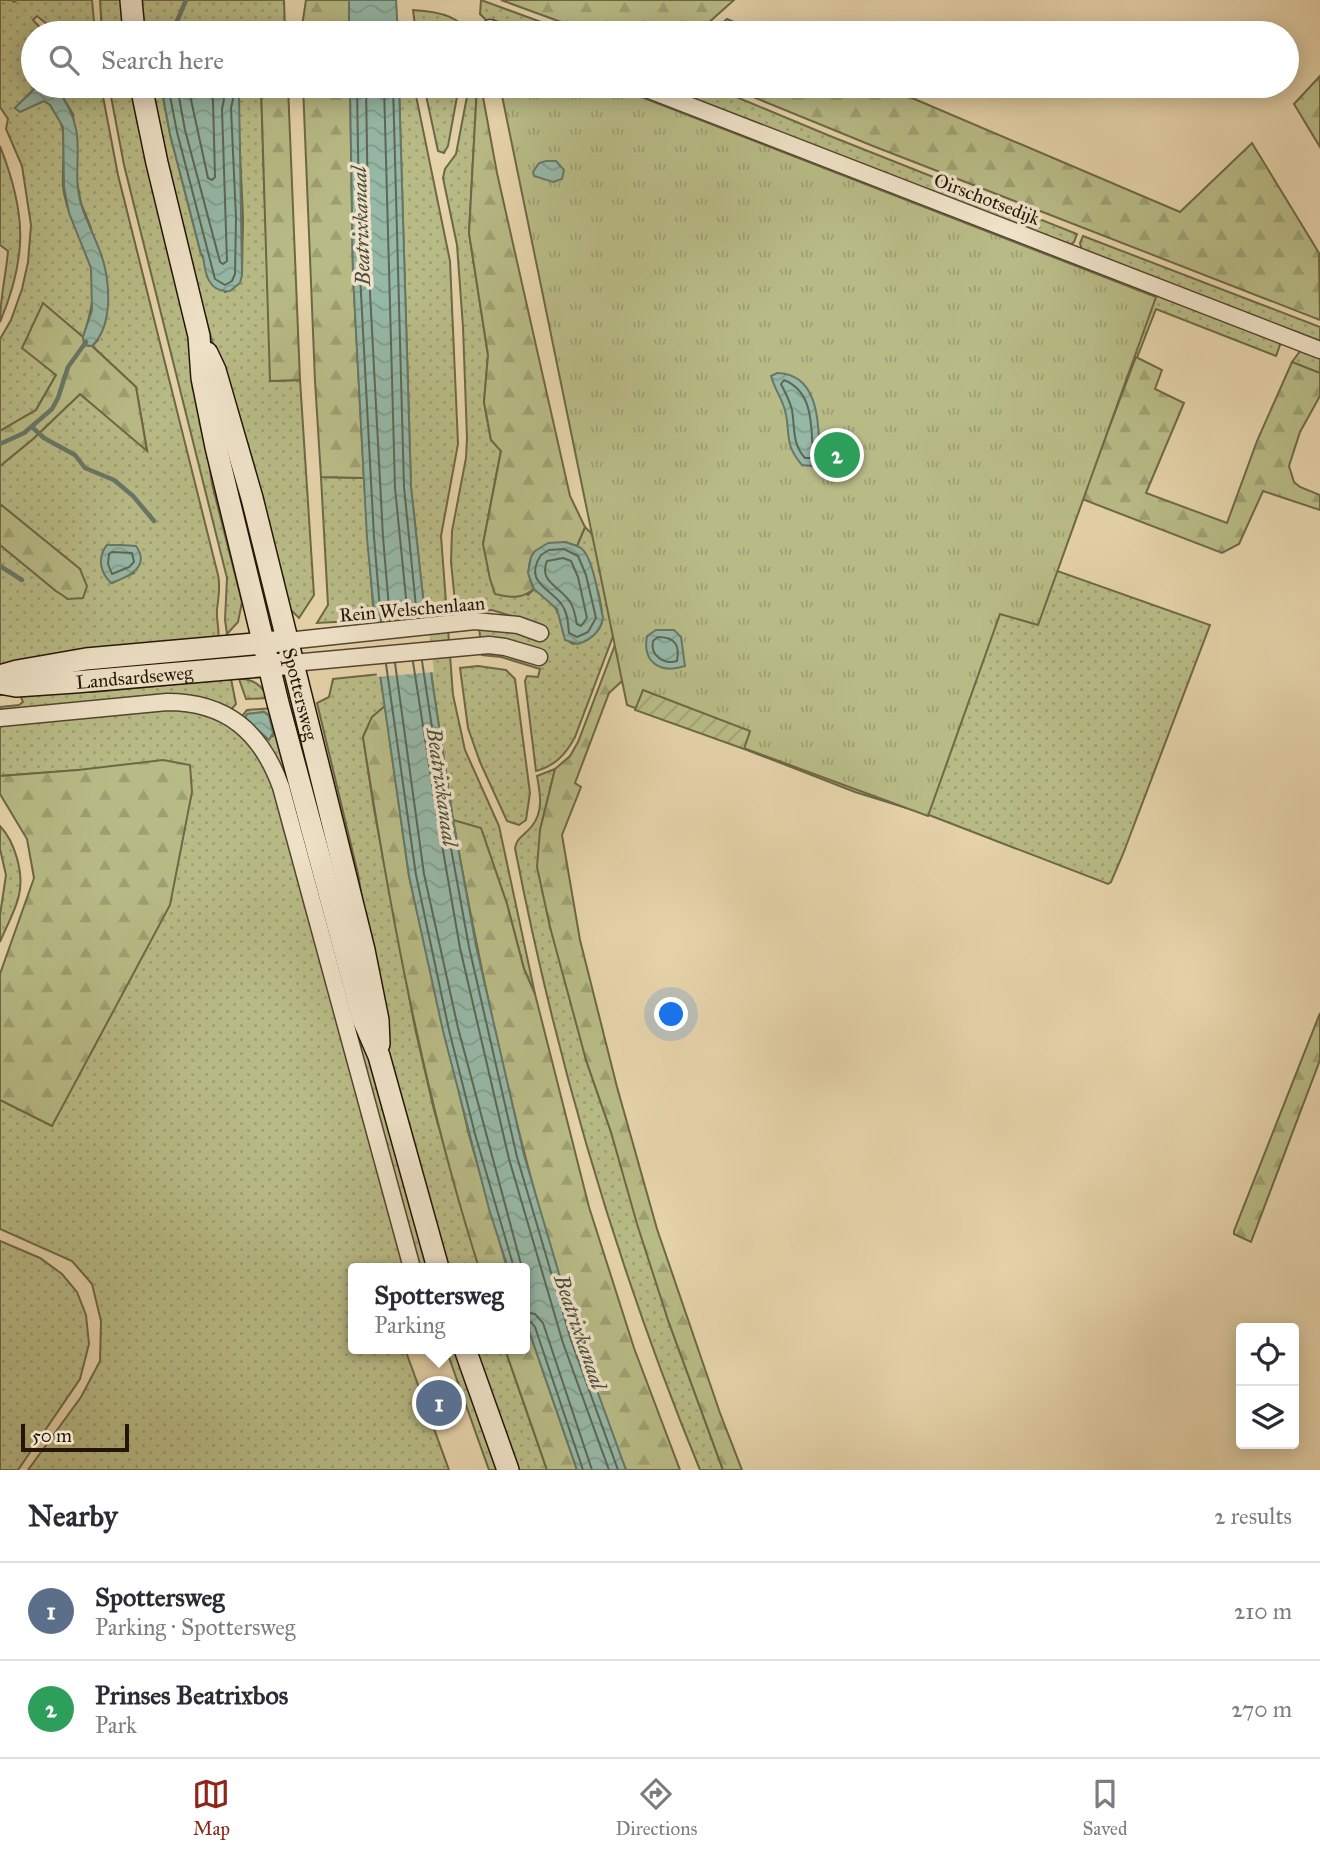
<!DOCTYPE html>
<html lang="en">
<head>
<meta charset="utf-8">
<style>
  body { margin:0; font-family:"IM FELL Great Primer",serif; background:#f2f2f3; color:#2b2b33 }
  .controls { position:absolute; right:21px; bottom:21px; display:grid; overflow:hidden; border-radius:7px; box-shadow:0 4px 18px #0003 }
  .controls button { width:63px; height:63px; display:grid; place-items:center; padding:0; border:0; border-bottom:2px solid #e1e1e2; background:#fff; color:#2b2b33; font:35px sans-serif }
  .scale { position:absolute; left:21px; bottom:18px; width:108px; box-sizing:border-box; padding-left:7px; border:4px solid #221606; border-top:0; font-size:19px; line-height:24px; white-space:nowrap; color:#221606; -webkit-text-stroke:5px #efe2c8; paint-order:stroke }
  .you { position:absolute; left:672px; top:1015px; width:24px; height:24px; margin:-18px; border:5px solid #fff; border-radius:50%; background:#1a73e8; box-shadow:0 0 0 10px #1a73e833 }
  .badge { display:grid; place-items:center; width:46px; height:46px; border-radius:50%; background:#8f2418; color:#fff; font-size:23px; font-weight:700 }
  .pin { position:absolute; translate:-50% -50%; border:4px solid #fff; box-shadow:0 2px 7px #0006 }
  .popup { position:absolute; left:348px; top:1263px; width:182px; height:91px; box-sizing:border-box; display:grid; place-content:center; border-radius:7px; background:#fff; filter:drop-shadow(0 2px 5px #0005); font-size:23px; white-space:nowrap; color:#7c7c81 }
  .popup b { font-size:26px; color:#2b2b33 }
  .popup::after { content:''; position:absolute; left:50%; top:100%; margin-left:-14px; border:14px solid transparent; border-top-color:#fff }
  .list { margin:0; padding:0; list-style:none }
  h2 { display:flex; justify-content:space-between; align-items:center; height:91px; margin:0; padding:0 28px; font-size:30px }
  h2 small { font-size:23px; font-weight:400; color:#7c7c81 }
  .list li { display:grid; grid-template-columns:46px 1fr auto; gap:21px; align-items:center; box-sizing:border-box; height:98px; padding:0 28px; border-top:2px solid #e1e1e2 }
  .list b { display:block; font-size:26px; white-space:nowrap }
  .list p { margin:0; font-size:23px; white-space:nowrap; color:#7c7c81 }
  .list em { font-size:23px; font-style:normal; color:#7c7c81 }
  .icon { flex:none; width:38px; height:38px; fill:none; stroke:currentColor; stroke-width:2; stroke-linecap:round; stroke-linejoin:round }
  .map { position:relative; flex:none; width:1320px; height:1470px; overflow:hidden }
  .search { position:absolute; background:#fff; box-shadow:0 4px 18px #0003; left:21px; right:21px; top:21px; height:77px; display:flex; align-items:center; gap:18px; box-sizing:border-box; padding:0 24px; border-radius:38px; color:#7c7c81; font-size:26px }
  .sheet { height:287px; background:#fff }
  nav { display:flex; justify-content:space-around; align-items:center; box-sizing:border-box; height:98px; border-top:2px solid #e1e1e2; background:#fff; font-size:19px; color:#7c7c81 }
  nav a { display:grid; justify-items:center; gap:4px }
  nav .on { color:#8f2418 }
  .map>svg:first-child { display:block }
  .grass { fill:url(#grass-dots); stroke:#6d6846; stroke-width:2; fill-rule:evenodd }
  .forest { fill:url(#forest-firs); stroke:#6d6846; stroke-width:2 }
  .park { fill:url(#park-tufts); stroke:#6d6846; stroke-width:2 }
  .garden { fill:url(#garden-furrows); stroke:#6d6846; stroke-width:2 }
  .water { fill:url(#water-waves); stroke:#687767; stroke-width:2 }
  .pier { fill:#e6d3aa }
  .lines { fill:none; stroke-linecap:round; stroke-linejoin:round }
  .shore { stroke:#5c6756; stroke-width:2 }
  .stream { stroke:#687767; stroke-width:4.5 }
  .street-casing { stroke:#53452f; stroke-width:19 }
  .secondary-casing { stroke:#221606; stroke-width:24 }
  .street { stroke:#efe2c8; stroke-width:16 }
  .secondary { stroke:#efe2c8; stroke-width:21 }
  .labels { text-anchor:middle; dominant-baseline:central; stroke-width:7; stroke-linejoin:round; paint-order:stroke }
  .street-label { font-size:19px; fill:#221606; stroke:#efe2c8 }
  .water-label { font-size:21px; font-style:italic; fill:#4b4f3e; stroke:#efe2c8 }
</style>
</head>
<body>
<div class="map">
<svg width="1320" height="1470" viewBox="0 0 1320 1470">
  <defs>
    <pattern id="grass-dots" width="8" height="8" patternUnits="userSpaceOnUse" patternTransform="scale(1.75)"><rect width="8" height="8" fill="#b8bb86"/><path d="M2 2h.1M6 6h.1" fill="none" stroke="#9ea072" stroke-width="1.8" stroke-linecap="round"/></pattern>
    <pattern id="forest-firs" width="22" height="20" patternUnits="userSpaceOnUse" patternTransform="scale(1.75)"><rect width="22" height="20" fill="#b8bb86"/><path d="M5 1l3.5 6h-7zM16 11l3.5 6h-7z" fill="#9ea072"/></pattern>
    <pattern id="park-tufts" width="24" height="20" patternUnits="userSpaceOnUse" patternTransform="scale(1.75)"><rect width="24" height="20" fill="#b8bb86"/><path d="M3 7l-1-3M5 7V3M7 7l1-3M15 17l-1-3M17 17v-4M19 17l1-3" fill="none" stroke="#9ea072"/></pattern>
    <pattern id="garden-furrows" width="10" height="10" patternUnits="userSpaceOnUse" patternTransform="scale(1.75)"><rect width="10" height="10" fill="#b8bb86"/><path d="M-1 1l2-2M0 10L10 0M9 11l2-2" fill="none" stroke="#9ea072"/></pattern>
    <pattern id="water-waves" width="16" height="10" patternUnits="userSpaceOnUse" patternTransform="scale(1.75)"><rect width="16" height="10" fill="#96b8a7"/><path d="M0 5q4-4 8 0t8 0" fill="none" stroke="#819d8e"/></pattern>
  </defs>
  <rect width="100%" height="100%" fill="#e6d3aa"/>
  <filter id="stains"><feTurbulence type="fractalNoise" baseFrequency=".00286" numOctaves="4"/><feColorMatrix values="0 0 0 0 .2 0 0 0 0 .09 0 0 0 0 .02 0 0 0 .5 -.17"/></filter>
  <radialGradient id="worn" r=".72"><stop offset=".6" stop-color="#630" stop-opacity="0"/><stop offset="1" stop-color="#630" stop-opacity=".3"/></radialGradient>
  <!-- grass -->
  <g class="grass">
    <path d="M0 0H12L14 2 17 0H92L95 33H58L37 16 33 20 45 33H33V86H37L15 108 21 111 44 100C73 120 61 156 63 186 66 216 85 239 91 268 96 292 91 314 83 337L43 304 56 375 36 410 0 431V339L11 320 22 289 28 262 31 225 22 166 6 129 8 119 0 107Z"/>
    <path d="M100 0H122L125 33H102Z"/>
    <path d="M139 0H284L285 30H263V33H142Z"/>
    <path d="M481 0 571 33H521L487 21 480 14Z"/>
    <path d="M413 10C431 11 461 15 467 33H416Z"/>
    <path d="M56 86H101L118 175 218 575C221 587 218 598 217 610 216 620 220 630 218 639L0 669V545L56 591 80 569 0 504V466L33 439 80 394 147 450 136 387 92 346 98 340 91 228 81 203 77 182 73 114ZM107 545 134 573 112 583C104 569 96 559 107 545Z"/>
    <path d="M109 86H131L196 371 212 484 242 602 238 622 227 634 225 620 227 578 124 165Z"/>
    <path d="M149 86H161L170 134 201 254 225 292 233 289 242 274 243 218 238 108 239 94 234 86H261L271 381 300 380 314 595 299 618 290 609 191 268Z"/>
    <path d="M399 86H414L450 261 458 444 441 536 453 695 465 750 499 826 535 994 524 969 507 904 481 829 453 820 432 680 411 487Z"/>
    <path d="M424 86H459L448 146 444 153 438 151Z"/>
    <path d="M469 86H477L469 233 488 355 484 402 491 440 501 450 483 544 528 595 534 589C542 596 551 601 556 609 565 622 558 637 573 644 584 643 600 633 602 622 605 609 589 552 577 546L585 527 599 541 638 570 575 737C566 754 555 766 536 771L525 681 527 676 538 677 540 669 501 657 482 655 479 627 515 617 492 610 456 612 451 562 452 531 466 458 467 438 463 327 457 245 443 178 445 169 456 154Z"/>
    <path d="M664 86H710L830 136 1077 234 1074 242 1068 246 665 89Z"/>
    <path d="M0 146C26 212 28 256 0 322 0 298 6 275 8 251L0 245Z"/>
    <path d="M1083 236 1320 327V343L1082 251 1080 243Z"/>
    <path d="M1080 270 1100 272 1277 340 1280 345 1276 356 1156 309 1082 499 1057 571 1210 625 1123 854 1111 882 1108 884 929 815 855 792 773 760 788 721Z"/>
    <path d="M1301 350 1320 357V373L1292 362Z"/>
    <path d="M321 477 364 478 374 620 317 623 328 605Z"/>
    <path d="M478 666 506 670 515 679 530 793 526 820 519 825 507 821 480 762 468 728 460 668Z"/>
    <path d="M380 674 385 706 372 717 363 737 374 809 415 1028 434 1110 479 1268H446L386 1044 358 874 317 703 329 697 333 679Z"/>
    <path d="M231 679 236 704 231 710 207 701 0 711V707L19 705 23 702 20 695H0V690L93 692Z"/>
    <path d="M239 679C252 678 263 686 268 698L246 699Z"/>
    <path d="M273 708 408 1199 429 1268H419L286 786 242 716 247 710ZM264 712C271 715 273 728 273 736L266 739 245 718 248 714Z"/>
    <path d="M164 709C196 709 227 718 250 742 258 751 264 765 271 775L407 1268H353V1349H405L449 1470H28L81 1397 100 1361 101 1321 92 1284 72 1261 0 1229V1100L52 1126 78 770 0 776V724Z"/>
    <path d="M555 769 540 830 586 1060 611 1132 668 1320 723 1470H700C618 1270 556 1060 515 848 517 837 525 835 532 826 544 811 540 793 537 776Z"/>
    <path d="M0 826C15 842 24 873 19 895 16 910 6 927 0 942V915L6 875 0 849Z"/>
    <path d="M0 1241 40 1258 62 1274 77 1292 86 1315 89 1344 80 1379 18 1470H0Z"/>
    <path d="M446 1349H455L499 1470H489Z"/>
    <path d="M472 1349H505L547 1470H516Z"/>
  </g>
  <!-- forest -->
  <g class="forest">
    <path d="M306 0H349V33H301Z"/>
    <path d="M501 0H734L697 33H591Z"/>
    <path d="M727 19 760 33H711Z"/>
    <path d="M1320 76V147L1294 104Z"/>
    <path d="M261 86H288L300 380 270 381Z"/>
    <path d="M303 86H350L353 275 364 478 321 477 315 381Z"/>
    <path d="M477 86H481L497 173 570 496 585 527 577 546 565 542 535 551C526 564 527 576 534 589 522 599 510 598 495 594L490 579 483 544 501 451 491 440 484 402 488 355 469 233Z"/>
    <path d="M726 86H884L1180 212 1252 143 1319 253 1320 320 873 146Z"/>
    <path d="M43 303 83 337 85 345 92 346 136 387 147 451 80 394 33 439 0 466V431L36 410 56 375 22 348Z"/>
    <path d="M1136 357 1162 370 1155 389 1184 403 1146 493 1227 523 1257 441 1292 362 1320 373V396L1300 432 1289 466 1294 482 1300 487 1320 495V510L1263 491 1239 544 1222 553 1082 499Z"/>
    <path d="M0 504 80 569 87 586 83 598 68 599 56 591 0 545Z"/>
    <path d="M642 574 788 721 773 760 744 749 750 731 621 682 609 693 575 783 581 787 562 835 580 940 617 1087 657 1229 720 1413 742 1470H723L668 1320 637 1224 611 1132 586 1060 550 927 537 867 540 830 555 769 570 756 578 742Z"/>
    <path d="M385 706 409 876 469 1135 507 1268H479C424 1095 391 917 363 737L372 717Z"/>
    <path d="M163 760 190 765 192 792 170 905 52 1126 0 1100V974L34 878 27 839 0 794V776L78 770Z"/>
    <path d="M453 820 481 828 507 904 524 969 535 994 589 1207 634 1348 680 1470H626C602 1415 584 1357 566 1300 517 1143 482 982 453 820Z"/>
    <path d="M1320 1013V1060L1251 1242 1234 1234V1231Z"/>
    <path d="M525 1319 577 1470H547L505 1349H525Z"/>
  </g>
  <!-- park -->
  <path class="park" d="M500 86H613L1156 297 1038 625 1000 614 928 816 627 705Z"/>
  <!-- garden -->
  <path class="garden" d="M643 690 750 731 744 749 635 710Z"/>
  <!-- water -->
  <g class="water">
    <path d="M349 0H396L398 33H349Z"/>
    <path d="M37 86H56C64 100 73 112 76 129 81 153 73 179 81 204 86 221 95 237 101 254 110 280 114 325 92 346L84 345 83 337 92 310 91 268 69 213 64 187 63 127 50 105 44 101 20 112 15 108Z"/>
    <path d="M161 86H234L239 94 242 275 240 283 230 291C208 293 205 273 203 256L201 254 170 134Z"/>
    <path d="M350 86H399L411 487 432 680 453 820 476 946 524 1155 578 1338 626 1470H577L525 1319V1268H508L489 1209 443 1031 409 876 380 674 367 538 353 275Z"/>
    <path d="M546 161H556L564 170 562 179 553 182 534 176 533 172 539 163Z"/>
    <path d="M777 373C821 374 818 427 820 459L812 466 802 465C782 442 792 432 784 407 780 396 774 387 771 376Z"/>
    <path d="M565 542C570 544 576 545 581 548 594 558 599 602 603 618 600 632 591 640 578 644L565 640 557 609 534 589 528 573 531 557 535 551 548 543Z"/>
    <path d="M121 545 136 546C151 567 128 577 111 583 100 572 97 558 107 545Z"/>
    <path d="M656 630H674L681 637 685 666C661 674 642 663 647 636Z"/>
    <path d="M264 712 269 716 273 733 269 740 245 718 247 714Z"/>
  </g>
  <!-- pier -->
  <path class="pier" d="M427 614 434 672 377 677 371 619Z"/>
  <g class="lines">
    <!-- shore -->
    <g class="shore">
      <path d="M168 86 177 132 215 279 225 285 232 281 235 274 236 218 231 108 233 99 229 86"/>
      <path d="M177 86 185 130 220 262 223 264 227 261 222 109 224 99 220 86"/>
      <path d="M188 86 208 178 212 180 215 177 213 101 209 86"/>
      <path d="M357 86 360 275 374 537 381 621"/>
      <path d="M366 86 369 274 383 537 390 620"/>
      <path d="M384 86 395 488 408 618"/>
      <path d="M393 86 404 487 417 617"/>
      <path d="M784 380C814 392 811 427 813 454L810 458H805C792 444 795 428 792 410 790 401 785 392 781 384Z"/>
      <path d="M564 549 578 556 586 575 596 618 588 632 577 637 569 633C568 624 568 613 562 605 550 588 523 582 541 555L549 550Z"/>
      <path d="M112 552 132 553 134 562 129 567 112 574 108 564 109 554Z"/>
      <path d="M563 558 571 561 578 577 587 618 581 626 577 624C575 617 575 609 570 602 561 587 538 582 547 561Z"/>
      <path d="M658 637C675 637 680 645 677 661 663 665 650 655 653 641Z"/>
      <path d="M422 661 446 821 469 947 517 1157 571 1340 618 1470"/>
      <path d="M413 662 438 822 460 948 509 1159 563 1343 609 1470"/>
      <path d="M395 663 424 874 458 1028 522 1268"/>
      <path d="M386 664 416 875 449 1030 475 1134 514 1268"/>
      <path d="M525 1312 535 1314 543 1323 592 1470"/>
      <path d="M525 1321 531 1322 535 1327 583 1470"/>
    </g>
    <!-- stream -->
    <g class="stream">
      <path d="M172 33 186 0"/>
      <path d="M32 427 44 438 75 455 85 468 114 480 133 496 154 521"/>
      <path d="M0 444 24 433 52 409 58 398 68 367 86 342"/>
      <path d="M0 566 22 580"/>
    </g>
    <defs>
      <g id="street">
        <path d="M490 28 504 33"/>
        <path d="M639 86 1320 350"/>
        <path d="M287 641 475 621 518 625 540 633"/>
        <path d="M293 663 489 645 505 647 539 657"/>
        <path d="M0 718 167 702C227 702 261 732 281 787L412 1268"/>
      </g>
      <g id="secondary">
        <path d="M131 0 134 33"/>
        <path d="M141 86 157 163 199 336 202 378 216 447 278 703 363 1019 379 1056 438 1268"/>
        <path id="s1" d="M207 353 215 370 252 498 364 950 378 1020 379 1044"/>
        <path d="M0 676 17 671 86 659 275 642"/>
        <path id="s2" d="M0 683 16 686 75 682 284 664"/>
        <path d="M465 1349 508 1470"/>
      </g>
    </defs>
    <!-- street casing -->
    <use href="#street" class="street-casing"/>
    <!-- secondary casing -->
    <use href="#secondary" class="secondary-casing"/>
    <!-- street -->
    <use href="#street" class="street"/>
    <!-- secondary -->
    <use href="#secondary" class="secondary"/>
  </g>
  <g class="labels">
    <!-- street labels -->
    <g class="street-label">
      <text transform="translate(987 199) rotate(21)">Oirschotsedijk</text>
      <text transform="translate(412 609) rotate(-5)">Rein Welschenlaan</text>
      <text stroke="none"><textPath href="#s2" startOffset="135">Landsardseweg</textPath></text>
      <text stroke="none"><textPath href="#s1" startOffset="354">Spottersweg</textPath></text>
    </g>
    <!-- water labels -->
    <g class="water-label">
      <text transform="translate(361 226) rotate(-92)">Beatrixkanaal</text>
      <text transform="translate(442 787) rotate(82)">Beatrixkanaal</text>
      <text transform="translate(580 1332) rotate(71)">Beatrixkanaal</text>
    </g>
  </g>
  <rect width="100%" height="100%" filter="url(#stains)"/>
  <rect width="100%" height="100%" fill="url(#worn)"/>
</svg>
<div class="controls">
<button><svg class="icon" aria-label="locate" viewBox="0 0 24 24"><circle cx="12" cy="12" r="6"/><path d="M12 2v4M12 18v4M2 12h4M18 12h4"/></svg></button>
<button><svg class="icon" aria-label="layers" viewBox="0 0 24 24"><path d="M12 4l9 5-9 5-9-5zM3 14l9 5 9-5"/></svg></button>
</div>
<div class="scale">50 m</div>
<div class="you"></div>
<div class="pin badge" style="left:439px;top:1403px;background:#5c6f8a">1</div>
<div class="popup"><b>Spottersweg</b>Parking</div>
<div class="pin badge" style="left:837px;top:455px;background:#2e9e5b">2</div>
<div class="search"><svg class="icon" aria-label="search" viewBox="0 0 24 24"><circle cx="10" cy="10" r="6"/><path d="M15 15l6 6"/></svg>Search here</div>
</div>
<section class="sheet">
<h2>Nearby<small>2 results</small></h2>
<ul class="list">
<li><span class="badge" style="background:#5c6f8a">1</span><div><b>Spottersweg</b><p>Parking · Spottersweg</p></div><em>210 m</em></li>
<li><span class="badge" style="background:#2e9e5b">2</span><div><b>Prinses Beatrixbos</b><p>Park</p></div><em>270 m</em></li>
</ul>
</section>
<nav>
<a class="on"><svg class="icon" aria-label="map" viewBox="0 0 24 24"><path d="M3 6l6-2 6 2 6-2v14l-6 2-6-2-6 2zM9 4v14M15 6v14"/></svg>Map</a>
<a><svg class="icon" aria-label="directions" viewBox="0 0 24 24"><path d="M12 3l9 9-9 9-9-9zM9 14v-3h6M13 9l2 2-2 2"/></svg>Directions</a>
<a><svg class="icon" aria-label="saved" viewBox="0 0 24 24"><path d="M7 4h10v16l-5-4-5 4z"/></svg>Saved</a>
</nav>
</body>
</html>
